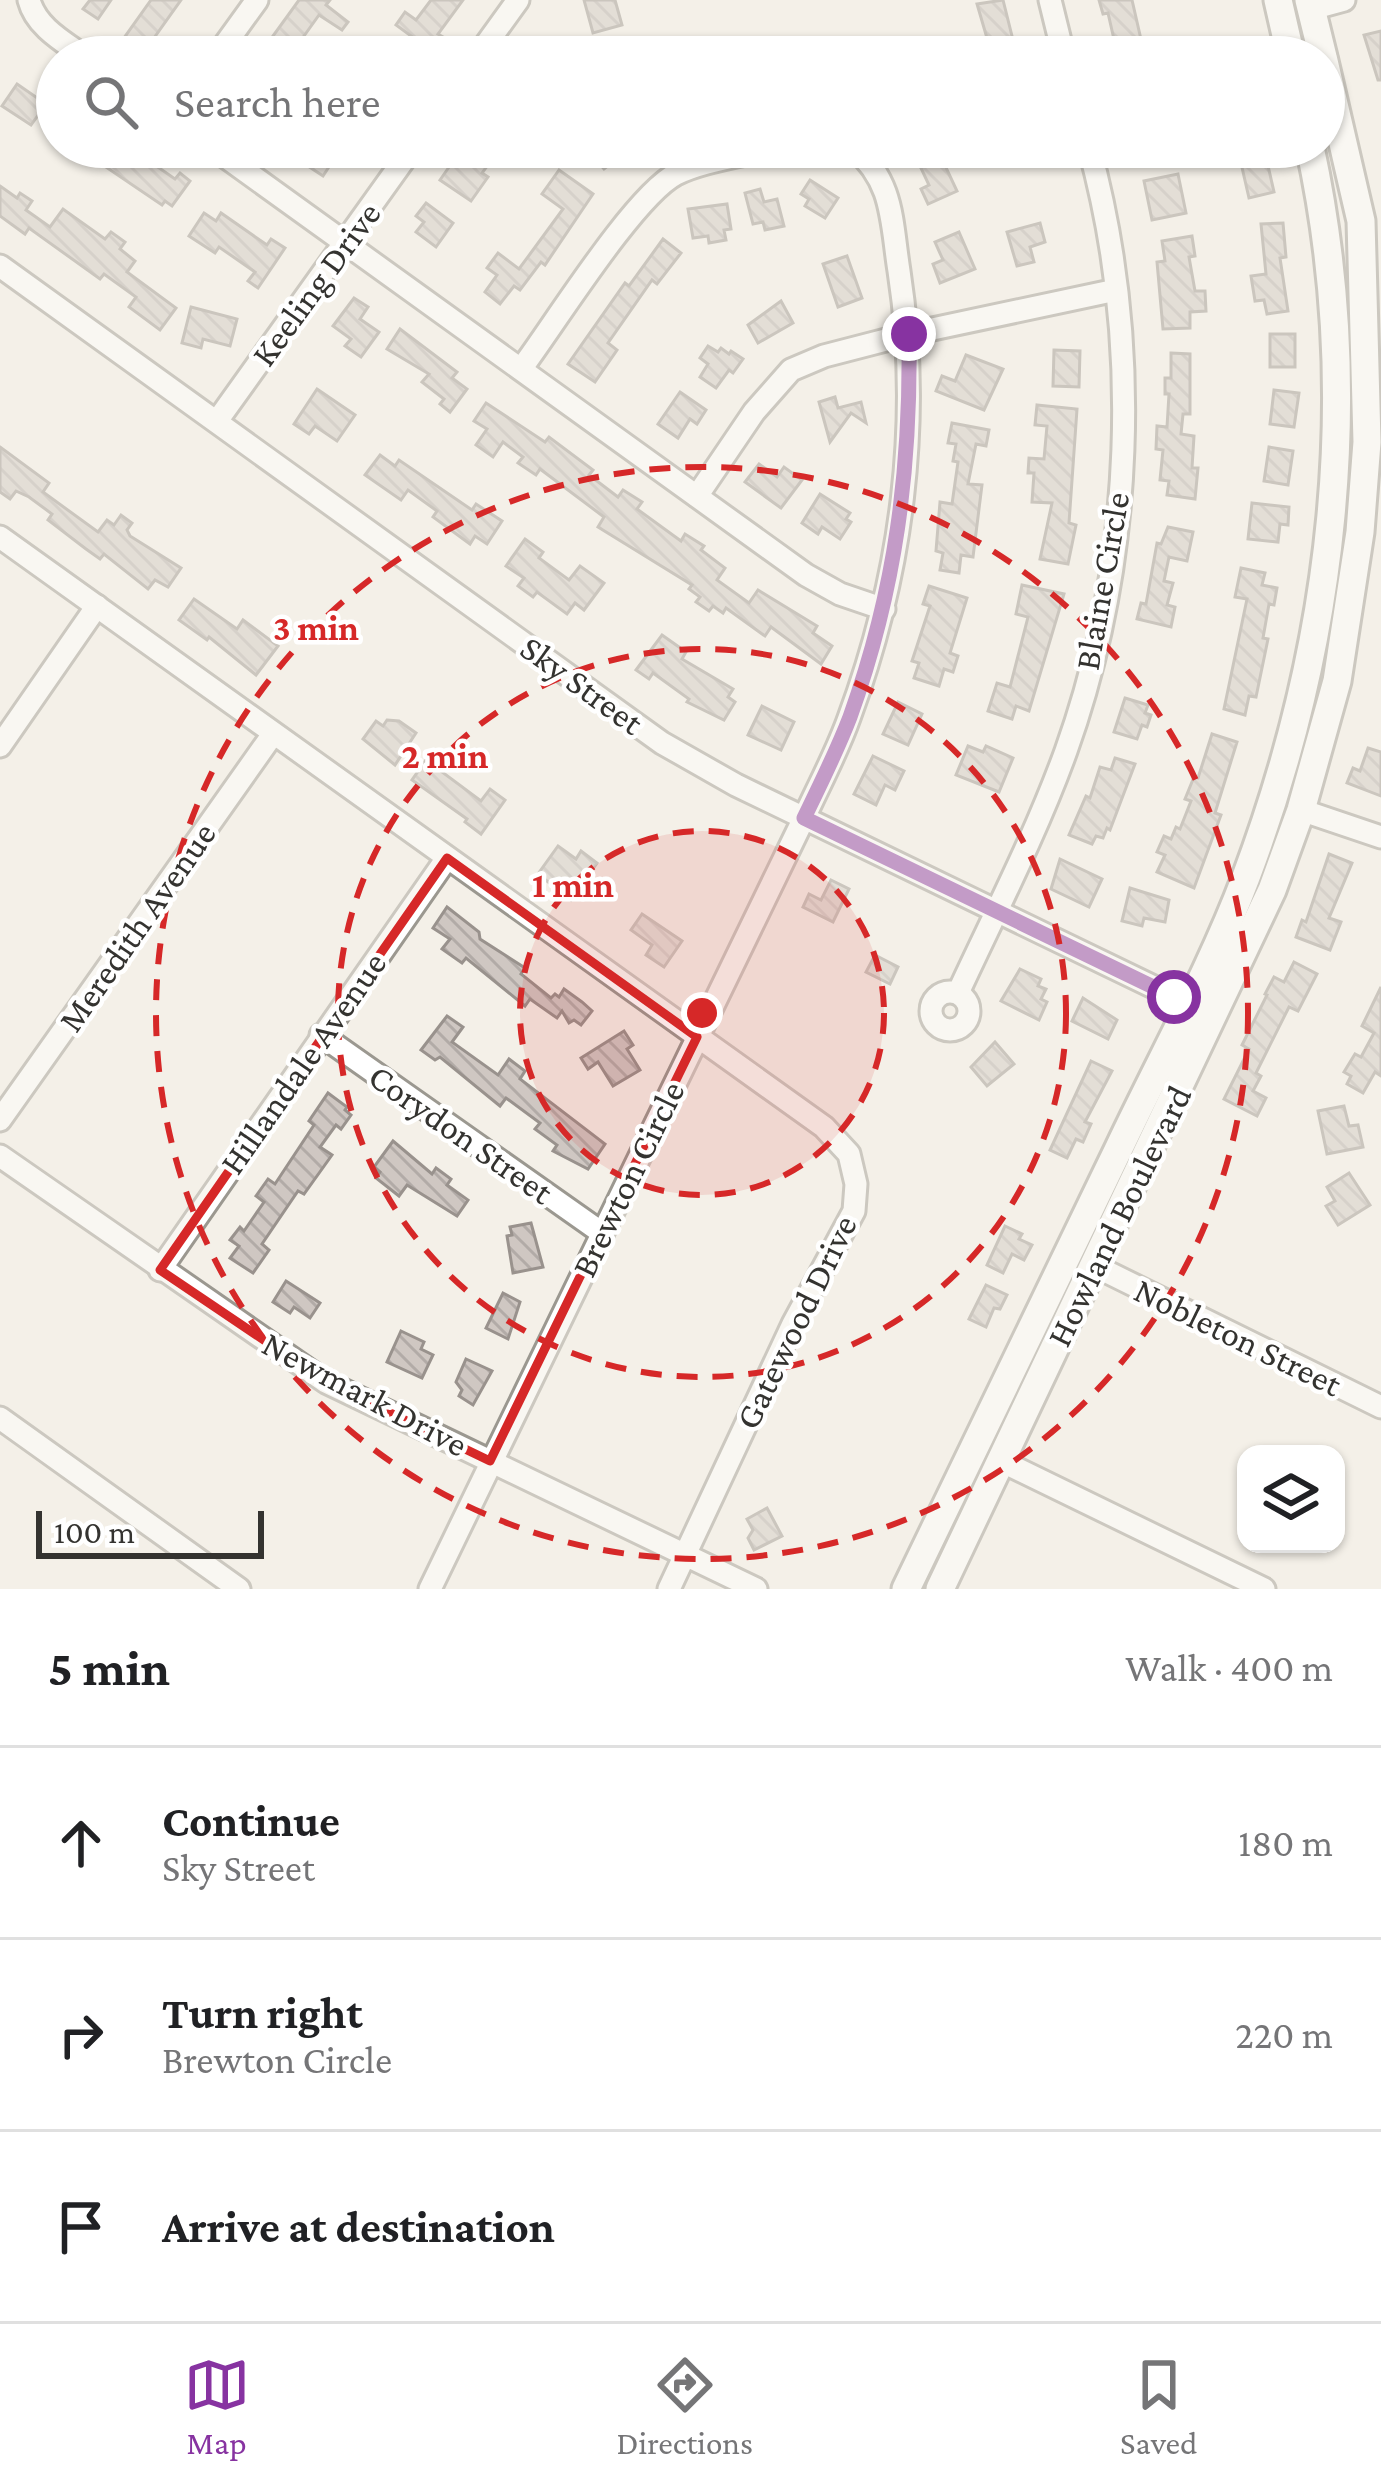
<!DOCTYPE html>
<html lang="en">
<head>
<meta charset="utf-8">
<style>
  body { margin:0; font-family:"Crimson Pro",serif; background:#f6f6f6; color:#202124 }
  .controls { position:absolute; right:36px; bottom:36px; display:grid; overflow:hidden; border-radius:24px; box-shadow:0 3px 9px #0004 }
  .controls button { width:108px; height:108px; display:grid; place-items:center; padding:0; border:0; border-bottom:3px solid #e0e0e0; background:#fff; color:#202124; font:60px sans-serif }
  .scale { position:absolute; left:36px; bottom:30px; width:228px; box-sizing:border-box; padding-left:12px; border:6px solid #343330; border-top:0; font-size:33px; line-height:42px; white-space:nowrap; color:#343330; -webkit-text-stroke:9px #fff; paint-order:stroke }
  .stop { position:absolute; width:36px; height:36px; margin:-27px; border:9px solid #8733a1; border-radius:50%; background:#fff }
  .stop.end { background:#8733a1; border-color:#fff; box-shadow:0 3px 12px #0008 }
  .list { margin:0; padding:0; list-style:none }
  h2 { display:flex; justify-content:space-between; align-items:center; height:156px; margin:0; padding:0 48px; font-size:51px }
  h2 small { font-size:39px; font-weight:400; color:#757577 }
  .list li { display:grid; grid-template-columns:78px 1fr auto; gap:36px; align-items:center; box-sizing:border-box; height:192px; padding:0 48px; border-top:3px solid #e0e0e0 }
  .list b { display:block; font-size:45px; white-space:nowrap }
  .list p { margin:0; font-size:39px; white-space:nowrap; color:#757577 }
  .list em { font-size:39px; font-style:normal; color:#757577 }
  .icon { flex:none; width:66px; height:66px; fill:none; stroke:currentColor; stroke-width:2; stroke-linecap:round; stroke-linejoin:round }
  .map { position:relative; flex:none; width:1381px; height:1589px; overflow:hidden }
  .search { position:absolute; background:#fff; box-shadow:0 3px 9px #0004; left:36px; right:36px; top:36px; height:132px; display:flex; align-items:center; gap:30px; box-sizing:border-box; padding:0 42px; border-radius:66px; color:#757577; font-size:45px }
  .sheet { height:732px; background:#fff }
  nav { display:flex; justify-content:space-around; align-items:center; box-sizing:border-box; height:168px; border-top:3px solid #e0e0e0; background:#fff; font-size:33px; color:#757577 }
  nav a { display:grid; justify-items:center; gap:6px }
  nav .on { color:#8733a1 }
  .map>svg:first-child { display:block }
  .building { fill:url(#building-back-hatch); stroke:#99928d; stroke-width:3 }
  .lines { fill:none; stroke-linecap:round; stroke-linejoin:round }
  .minor-casing { stroke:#9b9890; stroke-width:27 }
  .major-casing { stroke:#9b9890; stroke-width:33 }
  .minor { stroke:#fff; stroke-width:21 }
  .major { stroke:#fff; stroke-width:27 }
  .route { stroke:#8733a1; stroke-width:15 }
  .marked { fill:none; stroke:#d62828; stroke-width:9; stroke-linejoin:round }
  .ring { fill:none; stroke:#d62828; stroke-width:6; stroke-dasharray:21 15 }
  .labels { text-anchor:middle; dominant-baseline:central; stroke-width:9; stroke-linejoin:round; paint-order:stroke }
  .street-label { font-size:36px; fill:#343330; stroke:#fff }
  .centre { fill:#d62828; stroke:#fff; stroke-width:6 }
  .ring-label { font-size:36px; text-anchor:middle; font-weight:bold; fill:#d62828; stroke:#fff; stroke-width:9; stroke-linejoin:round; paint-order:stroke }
</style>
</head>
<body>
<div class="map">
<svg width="1381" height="1589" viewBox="0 0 1381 1589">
  <defs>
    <pattern id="building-back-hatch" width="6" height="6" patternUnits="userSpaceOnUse" patternTransform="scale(3)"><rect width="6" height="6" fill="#cfc7c2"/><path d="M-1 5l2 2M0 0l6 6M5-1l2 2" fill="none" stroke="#b2aba7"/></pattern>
  </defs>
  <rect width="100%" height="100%" fill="#f4f0e8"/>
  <!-- building -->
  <g class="building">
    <path d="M90 0H111L98 19 83 9Z"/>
    <path d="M151 0H181L144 52 124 38Z"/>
    <path d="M299 0H330L326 5 348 22 342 30 319 15 299 43 304 46 296 57H268L271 52 265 47Z"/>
    <path d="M431 0H463L438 34 443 37 433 52 396 25 405 12 416 20Z"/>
    <path d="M584 0H615L622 25 593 33Z"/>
    <path d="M1003 0 1013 40 989 45 977 4Z"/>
    <path d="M1099 0H1132L1145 57H1118L1108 13 1103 14Z"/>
    <path d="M1381 31V80H1378L1364 35Z"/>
    <path d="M17 84 46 104 31 125 2 106Z"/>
    <path d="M103 147H129L175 179 180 173 190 181 172 206 165 201 162 205 94 159Z"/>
    <path d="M321 147H342L323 176 308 166Z"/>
    <path d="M463 147H501L482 173 488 177 471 201 440 180Z"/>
    <path d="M602 147H644L625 162 620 156 604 169 592 155Z"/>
    <path d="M941 157 957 191 928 204 921 189 929 185 920 166Z"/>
    <path d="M1266 157 1274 192 1249 198 1241 163Z"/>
    <path d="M559 170 593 194 545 265 541 262 520 290 514 286 500 304 485 292 497 275 487 268 498 253 519 269 563 209 542 194Z"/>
    <path d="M1178 174 1186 213 1152 220 1144 181Z"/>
    <path d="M810 180 838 198 825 218 805 206 809 199 801 194Z"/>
    <path d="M0 186 17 198 20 193 32 201 26 210 50 227 63 209 105 239 111 232 125 242 120 249 135 261 127 272 176 308 160 330 129 307 136 297 104 274 100 279 29 228 25 234 0 216Z"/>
    <path d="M760 189 764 202 777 199 784 226 765 230 763 222 753 224 745 193Z"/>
    <path d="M426 203 453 223 436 247 416 232 424 222 416 216Z"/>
    <path d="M727 204 731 229 724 230 726 240 709 243 708 236 693 238 688 209Z"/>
    <path d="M204 213 216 221 221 213 267 245 271 239 285 248 258 288 248 281 255 272 219 247 215 253 189 236Z"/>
    <path d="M1040 223 1045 242 1030 247 1034 262 1017 266 1007 232Z"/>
    <path d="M1283 223 1286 257 1280 258 1288 311 1267 314 1264 300 1255 301 1251 276 1266 274 1261 224Z"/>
    <path d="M959 232 975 269 940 283 933 264 943 260 935 242Z"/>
    <path d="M1192 236 1195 256 1189 257 1195 291H1205L1206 311 1190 312V328L1163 329 1157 262 1165 261 1162 241Z"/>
    <path d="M663 239 681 253 657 284 652 280 608 343 617 350 595 382 568 364 625 283 629 286Z"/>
    <path d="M847 256 862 298 838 307 823 264Z"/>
    <path d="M354 298 368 307 360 319 379 332 361 357 345 346 351 339 333 326Z"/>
    <path d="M781 301 793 323 758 343 748 325Z"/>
    <path d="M191 307 237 319 230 346 203 339 201 348 182 343Z"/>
    <path d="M400 329 457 372 452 378 467 389 450 412 440 404 444 399 422 382 429 374 387 349Z"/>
    <rect x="1270" y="334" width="25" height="33"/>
    <path d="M708 346 718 352 721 348 729 354 731 351 743 359 733 373 729 370 716 388 700 377 708 364 700 358Z"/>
    <path d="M1054 350 1080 351 1079 387 1053 386Z"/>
    <path d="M1171 353 1190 354V414H1183L1181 434 1194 436 1192 468H1198L1195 499 1167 495 1169 481 1160 480 1163 450 1156 449 1157 426 1167 427 1169 394H1165V378H1171Z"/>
    <path d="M966 355 1003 369 984 410 936 391 942 376 955 381Z"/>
    <path d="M317 389 355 415 337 441 315 426 309 434 294 424Z"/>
    <path d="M1274 390 1299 393 1294 427 1270 424Z"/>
    <path d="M680 392 706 410 697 424 690 419 678 438 658 424Z"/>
    <path d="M835 397 838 408 861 402 866 423 851 413 830 442 819 402Z"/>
    <path d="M486 403 545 442 549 437 593 470 589 475 618 497 623 490 642 502 637 509 681 541 685 534 704 546 701 550 725 568 717 580 749 603 758 590 817 626 813 633 832 646 821 664 771 627 765 636 726 608 723 613 713 606 709 611 696 602 700 597 689 589 692 585 598 527 604 517 540 469 536 475 518 463 523 457 503 442 493 457 476 445 487 429 474 421Z"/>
    <path d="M1037 405 1077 409 1069 523 1076 525 1068 564 1040 559 1052 503 1032 502 1034 473H1028L1029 458 1044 459 1047 426 1035 425Z"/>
    <path d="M952 423 989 430 986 446 976 444 968 484 982 485 973 557 961 555 959 573 940 570 943 553 936 551 940 502 952 504 958 462 953 461 956 444 948 443Z"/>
    <path d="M0 447 49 483 43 492 98 532 107 520 114 525 121 515 132 523 127 530 130 536 181 568 168 587 155 580 148 589 104 554 100 559 86 549 48 520 52 514 29 497 16 491 10 499 0 492Z"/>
    <path d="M1269 447 1293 451 1288 485 1264 481Z"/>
    <path d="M380 455 395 466 399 460 472 510 476 504 502 521 487 544 475 536 470 544 433 517 437 511 408 490 401 500 365 475Z"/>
    <path d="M759 464 777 477 784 467 802 480 781 508 745 482Z"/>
    <path d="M820 494 850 513 846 519 851 522 840 539 822 527 818 534 802 523Z"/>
    <path d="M1252 503 1289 507 1288 525 1280 524 1278 542 1248 539Z"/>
    <path d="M1168 527 1193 532 1187 561 1169 557 1164 581 1173 583 1167 605 1175 607 1171 627 1137 619 1141 603 1146 604 1157 543 1161 544Z"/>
    <path d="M525 539 543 552 539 558 569 580 580 566 604 583 584 610 575 603 567 614 537 592 533 597 518 586 524 578 506 566Z"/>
    <path d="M1241 568 1265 573 1262 585 1277 588 1274 605 1269 604 1263 638 1268 639 1256 697 1249 696 1245 715 1224 709 1247 599 1235 597Z"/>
    <path d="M1022 585 1064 594 1029 711 1016 706 1012 719 988 711 997 683 1010 687 1028 617 1016 614Z"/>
    <path d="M929 586 967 598 950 653 958 656 953 672 944 669 939 686 914 678 919 663 912 661 930 606 923 604Z"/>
    <path d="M194 599 237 629 243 620 278 646 256 675 209 637 207 640 179 620Z"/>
    <path d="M662 635 686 652 682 659 733 689 728 697 735 702 724 720 687 702 689 699 653 673 649 679 636 670Z"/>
    <path d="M1125 698 1148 705 1145 713 1151 715 1147 727 1142 725 1137 739 1114 732Z"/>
    <path d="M898 702 922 714 908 745 883 734Z"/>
    <path d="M762 706 794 722 781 750 748 735Z"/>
    <path d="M387 720 399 721 416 733 395 765 363 739 376 721 383 726Z"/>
    <path d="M1212 734 1237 742 1215 813 1221 815 1194 888 1157 872 1165 855 1157 852 1164 836 1171 839 1176 827 1180 829 1191 801 1185 799 1194 777 1198 778Z"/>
    <path d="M968 746 983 752 986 746 1013 758 999 792 956 775Z"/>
    <path d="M1368 748 1381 752V796L1347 783 1353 768 1360 771Z"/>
    <path d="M873 756 904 771 895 790 885 785 876 805 854 794Z"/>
    <path d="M1115 758 1135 764 1110 830 1107 828 1103 838 1096 836 1092 844 1069 835 1086 796 1090 798 1100 767 1111 770Z"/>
    <path d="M426 760 481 801 490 789 505 800 481 834 465 822 467 819 412 780Z"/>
    <path d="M558 846 576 859 581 851 597 863 571 900 538 874Z"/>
    <path d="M1329 854 1352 863 1329 918 1341 922 1330 950 1296 937 1302 920 1306 922Z"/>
    <path d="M1060 859 1102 879 1089 907 1051 889Z"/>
    <path d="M831 880 849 889 833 922 803 907 809 894 821 900Z"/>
    <path d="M1130 888 1169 900 1165 922 1144 918 1142 926 1122 921Z"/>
    <path d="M447 907 479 932 480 939 525 968 521 974 551 998 555 994 559 997 564 989 582 1002 592 1011 581 1025 574 1020 569 1023 562 1011 557 1018 530 999 525 1006 466 958 462 963 442 949 450 939 433 928Z"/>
    <path d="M642 914 682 941 664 967 646 955 652 945 631 930Z"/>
    <path d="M875 955 898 967 890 984 866 972Z"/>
    <path d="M1294 962 1317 974 1298 1011 1289 1007 1256 1073 1261 1076 1253 1091 1266 1098 1257 1116 1224 1099 1249 1049 1242 1045 1267 995 1265 994 1274 977 1284 982Z"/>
    <path d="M1020 969 1041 979 1038 986 1046 989 1041 999 1047 1002 1039 1020 1001 1001Z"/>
    <path d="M1381 987V1076L1375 1072 1363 1093 1347 1084 1351 1076 1344 1072 1355 1054 1361 1057 1374 1033 1362 1026Z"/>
    <path d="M1083 998 1117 1020 1108 1039 1072 1021Z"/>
    <path d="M447 1016 463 1027 452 1042 498 1075 509 1059 525 1071 520 1079 605 1144 588 1169 553 1151 557 1145 535 1129 540 1123 506 1098 500 1106 440 1057 435 1060 421 1050Z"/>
    <path d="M624 1031 633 1045 627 1049 640 1070 613 1086 598 1062 588 1069 581 1058Z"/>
    <path d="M995 1042 1014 1064 987 1086 971 1067Z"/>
    <path d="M1091 1061 1112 1071 1085 1122 1091 1124 1083 1142 1076 1139 1067 1158 1050 1150Z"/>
    <path d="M328 1093 347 1107 345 1110 351 1115 341 1129 336 1125 320 1147 332 1155 304 1194 298 1191 262 1244 269 1250 253 1273 230 1258 239 1246 230 1240 240 1227 244 1231 264 1202 256 1196 268 1179 275 1184 314 1125 309 1121Z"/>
    <path d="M1344 1106 1349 1126 1358 1125 1363 1147 1327 1154 1318 1111Z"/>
    <path d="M393 1141 432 1174 436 1168 451 1179 447 1185 468 1200 457 1216 407 1185 399 1196 376 1178 380 1172 374 1167Z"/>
    <path d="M1349 1173 1370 1205 1338 1225 1326 1206 1335 1201 1327 1187Z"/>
    <path d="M531 1223 543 1267 513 1273 507 1236 512 1235 510 1227Z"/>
    <path d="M1005 1226 1022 1234 1019 1239 1032 1245 1024 1260 1012 1254 1003 1273 987 1265Z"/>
    <path d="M286 1281 320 1303 310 1318 294 1307 290 1313 273 1302Z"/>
    <path d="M986 1285 1007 1295 1000 1309 994 1308 986 1327 969 1319Z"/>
    <path d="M503 1293 520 1302 508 1339 486 1328Z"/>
    <path d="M401 1331 424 1342 421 1349 433 1355 422 1378 387 1362Z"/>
    <path d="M466 1359 492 1371 473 1405 459 1396 462 1390 456 1382Z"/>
    <path d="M767 1508 782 1536 754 1550 748 1538 753 1530 747 1519Z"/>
  </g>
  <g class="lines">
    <defs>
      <g id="minor">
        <path d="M29 0C36 27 64 42 85 57"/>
        <path d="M1050 0 1064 57"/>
        <path d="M1311 9 1344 0"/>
        <path d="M216 57 257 0"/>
        <path d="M477 57 518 0"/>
        <path d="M212 147 806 575 840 594 884 609"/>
        <path d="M0 266 662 743 736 785 1199 1009"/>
        <path d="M521 369C554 325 633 197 676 174 705 160 744 156 775 147"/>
        <path d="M217 421 413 147"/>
        <path d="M697 496 754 412 791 370 824 356 909 334 1116 290"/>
        <path d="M0 537 824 1127 849 1154 856 1184 854 1211 793 1324 669 1589"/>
        <path d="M0 746 97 606"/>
        <path d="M1301 810 1381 837"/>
        <circle cx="950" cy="1011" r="19"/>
        <path d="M958 993C995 913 1036 834 1066 751 1134 561 1142 341 1089 147"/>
        <path d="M321 1035 602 1233"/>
        <path d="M0 1120 273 734"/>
        <path d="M0 1156 326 1382 756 1589"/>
        <path d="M1095 1266 1381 1407"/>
        <path d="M160 1270 447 858"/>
        <path d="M0 1418 239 1589"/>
        <path d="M1001 1461 1264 1589"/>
        <path d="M430 1589 804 818C819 785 837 752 849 718 902 575 922 421 899 271 891 220 894 182 853 147"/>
      </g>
      <g id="major">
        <path d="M1278 0 1291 57"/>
        <path d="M1309 0 1323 57"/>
        <path d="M906 1589C977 1442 1048 1295 1119 1148 1161 1059 1211 970 1246 877 1334 643 1363 393 1310 147"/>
        <path d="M940 1589 1272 890 1301 810 1337 681 1360 532 1367 442 1361 221 1324 61"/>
      </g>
    </defs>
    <!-- minor casing -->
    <use href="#minor" class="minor-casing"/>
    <!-- major casing -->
    <use href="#major" class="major-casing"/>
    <!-- minor -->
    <use href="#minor" class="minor"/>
    <!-- major -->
    <use href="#major" class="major"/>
  </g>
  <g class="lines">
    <!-- route -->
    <path class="route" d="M909 334C911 469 896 589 850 717 837 751 820 785 804 818L1174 997"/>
  </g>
  <!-- marked area -->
  <path d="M0 0H1381V1589H0ZM447 858 697 1037 490 1461 326 1382 160 1270Z" fill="#f4f0e8" fill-opacity=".55" fill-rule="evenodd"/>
  <path class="marked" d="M447 858 697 1037 490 1461 326 1382 160 1270Z"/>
  <!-- distance rings -->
  <circle cx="702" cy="1013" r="182" fill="#d62828" fill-opacity=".12"/>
  <g class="ring">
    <circle cx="702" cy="1013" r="182"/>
    <circle cx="702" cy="1013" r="364"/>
    <circle cx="702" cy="1013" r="546"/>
  </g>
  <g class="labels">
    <!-- street labels -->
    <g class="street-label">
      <text transform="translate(316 284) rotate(-54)">Keeling Drive</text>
      <text transform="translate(1102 581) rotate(-80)">Blaine Circle</text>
      <text transform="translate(582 685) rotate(36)">Sky Street</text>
      <text transform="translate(137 927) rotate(-55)">Meredith Avenue</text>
      <text transform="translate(303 1063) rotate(-55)">Hillandale Avenue</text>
      <text transform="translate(461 1134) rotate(35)">Corydon Street</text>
      <text transform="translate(628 1179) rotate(-64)">Brewton Circle</text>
      <text transform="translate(1119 1216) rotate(-64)">Howland Boulevard</text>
      <text transform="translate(796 1322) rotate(-64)">Gatewood Drive</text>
      <text transform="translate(1238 1337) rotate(26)">Nobleton Street</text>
      <text transform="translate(365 1394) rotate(28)">Newmark Drive</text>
    </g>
  </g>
  <circle cx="702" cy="1013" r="18" class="centre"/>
  <g class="ring-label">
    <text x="316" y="640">3 min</text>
    <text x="445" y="768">2 min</text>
    <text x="573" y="897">1 min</text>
  </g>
</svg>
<div class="controls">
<button><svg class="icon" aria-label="layers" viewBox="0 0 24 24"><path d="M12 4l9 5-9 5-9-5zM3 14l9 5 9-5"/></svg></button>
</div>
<div class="scale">100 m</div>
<div class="stop" style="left:1174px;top:997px"></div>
<div class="stop end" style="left:909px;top:334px"></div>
<div class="search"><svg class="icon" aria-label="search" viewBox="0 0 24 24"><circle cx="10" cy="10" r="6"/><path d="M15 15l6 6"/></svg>Search here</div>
</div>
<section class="sheet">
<h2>5 min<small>Walk · 400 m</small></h2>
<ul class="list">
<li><svg class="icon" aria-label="ahead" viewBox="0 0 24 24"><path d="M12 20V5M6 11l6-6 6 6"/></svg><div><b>Continue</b><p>Sky Street</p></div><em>180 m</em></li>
<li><svg class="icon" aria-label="right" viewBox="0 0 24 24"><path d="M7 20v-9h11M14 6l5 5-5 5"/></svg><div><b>Turn right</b><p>Brewton Circle</p></div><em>220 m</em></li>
<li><svg class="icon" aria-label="arrive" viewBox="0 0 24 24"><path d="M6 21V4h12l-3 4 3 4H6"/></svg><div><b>Arrive at destination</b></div></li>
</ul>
</section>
<nav>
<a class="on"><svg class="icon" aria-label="map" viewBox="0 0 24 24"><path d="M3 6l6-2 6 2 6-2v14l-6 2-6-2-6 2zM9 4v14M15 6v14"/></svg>Map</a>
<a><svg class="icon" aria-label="directions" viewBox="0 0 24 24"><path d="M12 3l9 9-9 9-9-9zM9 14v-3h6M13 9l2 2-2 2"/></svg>Directions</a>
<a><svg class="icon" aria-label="saved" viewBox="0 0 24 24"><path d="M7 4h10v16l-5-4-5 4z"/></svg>Saved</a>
</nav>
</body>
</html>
